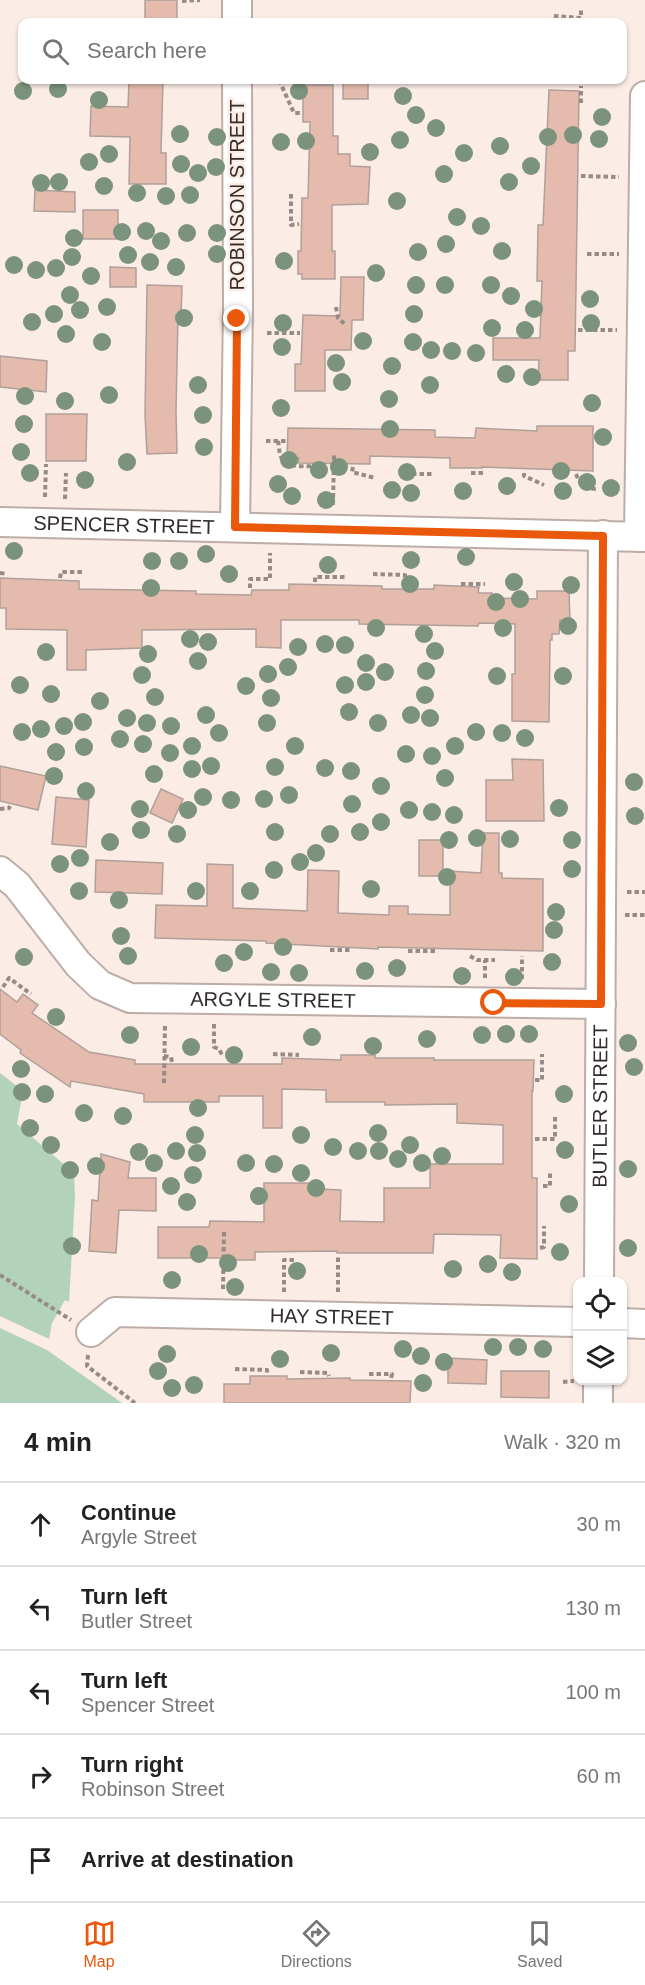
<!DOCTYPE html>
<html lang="en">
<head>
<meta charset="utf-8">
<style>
  body { margin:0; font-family:Arial,sans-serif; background:#f6f6f6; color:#222 }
  .controls { position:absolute; right:18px; bottom:18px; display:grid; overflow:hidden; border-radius:12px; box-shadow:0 2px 4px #0004 }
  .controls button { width:54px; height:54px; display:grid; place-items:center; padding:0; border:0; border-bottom:2px solid #e0e0e0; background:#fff; color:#222; font:30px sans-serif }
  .stop { position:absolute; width:18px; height:18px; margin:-14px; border:4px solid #ea580c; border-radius:50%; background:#fff }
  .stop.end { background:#ea580c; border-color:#fff; box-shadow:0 2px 6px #0008 }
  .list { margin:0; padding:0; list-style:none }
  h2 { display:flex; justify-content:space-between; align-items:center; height:78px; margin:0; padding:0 24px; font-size:26px }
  h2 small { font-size:20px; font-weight:400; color:#767676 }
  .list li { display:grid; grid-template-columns:39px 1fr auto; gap:18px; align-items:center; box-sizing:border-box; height:84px; padding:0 24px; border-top:2px solid #e0e0e0 }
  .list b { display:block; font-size:22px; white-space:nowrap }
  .list p { margin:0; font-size:20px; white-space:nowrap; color:#767676 }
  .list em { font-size:20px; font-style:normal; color:#767676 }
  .icon { flex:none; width:33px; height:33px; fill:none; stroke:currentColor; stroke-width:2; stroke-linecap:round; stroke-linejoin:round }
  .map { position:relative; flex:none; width:645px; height:1403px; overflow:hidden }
  .search { position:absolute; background:#fff; box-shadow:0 2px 4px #0004; left:18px; right:18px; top:18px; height:66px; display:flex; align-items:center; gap:15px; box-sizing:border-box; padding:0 21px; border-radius:12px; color:#767676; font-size:22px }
  .sheet { height:498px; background:#fff }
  nav { display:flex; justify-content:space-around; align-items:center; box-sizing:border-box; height:84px; border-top:2px solid #e0e0e0; background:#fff; font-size:16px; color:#767676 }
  nav a { display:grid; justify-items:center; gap:3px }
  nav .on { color:#ea580c }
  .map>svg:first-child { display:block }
  .green { fill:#b3d2ba }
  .building { fill:#e4bbac; stroke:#afa09a; stroke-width:1.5 }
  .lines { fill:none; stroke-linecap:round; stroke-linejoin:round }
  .minor-casing { stroke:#bcada7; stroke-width:32 }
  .path { stroke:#958b87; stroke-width:4; stroke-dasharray:4.5 3; stroke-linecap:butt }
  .minor { stroke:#fff; stroke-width:28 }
  .tree { fill:#7b927c }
  .route { stroke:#ea580c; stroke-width:8 }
  .labels { text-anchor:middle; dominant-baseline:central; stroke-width:5; stroke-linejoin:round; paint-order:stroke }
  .street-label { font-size:20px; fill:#312b29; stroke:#fcece6 }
</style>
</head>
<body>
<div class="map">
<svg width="645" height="1403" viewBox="0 0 645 1403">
  <rect width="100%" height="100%" fill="#fcece6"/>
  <!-- green -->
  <g class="green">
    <path d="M0 1073 23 1091 17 1124 74 1173 75 1198 69 1302 65 1300 52 1323 49 1339 0 1316Z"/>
    <path d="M0 1328 47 1350 122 1403H0Z"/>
  </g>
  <!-- building -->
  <g class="building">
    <rect x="145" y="0" width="32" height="22"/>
    <path d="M129 80H163L161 153H166V184H129L130 137 90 136 91 106 128 107Z"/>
    <rect x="343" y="80" width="25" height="19"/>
    <path d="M303 85H333V136H338V154H350V166L370 167 368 204 332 205V251H335V279H302V274H298V251H301L302 198H308L310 122H303Z"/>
    <path d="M549 90 579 91 575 351H568V380H538L539 360H493V338H540L542 281H537L538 225H543Z"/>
    <path d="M35 190 75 192V212L34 211Z"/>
    <rect x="83" y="210" width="35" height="29"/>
    <path d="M110 267 136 268V287H110Z"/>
    <path d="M341 277H364L363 320H352L351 350H325V391H295V364H301L303 315 340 316Z"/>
    <path d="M147 285 182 286 181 317H178L176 410 177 453 147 454 145 415Z"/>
    <path d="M0 356 47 361 46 392 0 387Z"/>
    <path d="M46 414H87L86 461H46Z"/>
    <path d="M537 426H593V471L482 467V468H450V458L370 456V464L298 463 299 458H287L288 428 435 430V437L475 438 476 428 537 431Z"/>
    <path d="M0 578 79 581V589L196 591V594L251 595 252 590H289V584L382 586V589H434V585L479 587 478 593H492V598L537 599V591H569L570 621 560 620 559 634H552V640H550L549 722 512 721V674H515V624L479 623 478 626 359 624V620H281V648L256 647V629L142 630V648L86 650V670H67V630L6 629V608H0Z"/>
    <path d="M512 759 543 760 544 821H486V780H513Z"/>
    <path d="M0 766 46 776 38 810 0 801Z"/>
    <path d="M161 789 183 799 172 823 150 813Z"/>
    <path d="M56 797 89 800 86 847 52 844Z"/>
    <path d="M483 833H499V873H502V878L543 879V951L378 947V949L266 943V941L155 938 156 905 207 906V864L233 865V908L307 911 308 870 339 871 338 913 389 915V906H408V914L450 915V871L481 873Z"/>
    <rect x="419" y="840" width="24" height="36"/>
    <path d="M96 860 163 863 162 894 95 892Z"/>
    <path d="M0 989 17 1002 23 994 38 1005 32 1013 89 1052 135 1060V1064H282V1058L341 1060V1055H375V1058H434V1060H534L533 1091H532V1178H537V1259L500 1258 501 1235 434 1234 433 1253H337V1251L255 1252V1260H226V1258H158V1227H209L210 1221 264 1222V1183H320V1189L341 1190 340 1221 384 1222V1188H430V1164H503V1125L457 1123V1104L385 1105V1102H326V1090L282 1089V1128H263V1096H219V1102H144V1094L71 1081 70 1087 20 1053 21 1050 0 1034Z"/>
    <path d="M101 1154 130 1162 128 1178H156V1211L119 1210 116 1253 89 1251 92 1200 98 1201Z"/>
    <path d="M448 1358 487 1360 486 1384 448 1383Z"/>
    <path d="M501 1371H549V1398L501 1397Z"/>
    <path d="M250 1376H287V1379L350 1378V1380L411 1381 410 1403H224V1384H250Z"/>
  </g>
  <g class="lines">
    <defs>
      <g id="minor">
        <path d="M237 22V0"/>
        <path id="s1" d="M0 522 645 537"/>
        <path d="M235 527 238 305 237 80"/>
        <path d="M639 537 645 96"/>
        <path id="s2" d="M0 871 17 885 78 964 100 985 130 998 601 1004"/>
        <path id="s3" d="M599 1282 603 535"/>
        <path d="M622 1323 645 1324"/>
        <path id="s4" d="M91 1332 115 1312 578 1322"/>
        <path d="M598 1403V1380"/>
      </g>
    </defs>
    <!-- minor casing -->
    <use href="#minor" class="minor-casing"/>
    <!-- path -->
    <g class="path">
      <path d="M182 1 200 0"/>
      <path d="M554 16 581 18V9"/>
      <path d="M279 80 294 113H300"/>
      <path d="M581 103V86"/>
      <path d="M581 176 619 177"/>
      <path d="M291 194V225L299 224"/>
      <path d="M587 254H619"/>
      <path d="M336 307 338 318 346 325"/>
      <path d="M578 330H617"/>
      <path d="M267 333H300"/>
      <path d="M266 441H286"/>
      <path d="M278 441C279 446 279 452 281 457 286 469 308 466 319 466"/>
      <path d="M353 467 352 472 375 478"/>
      <path d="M471 473H486"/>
      <path d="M524 473V476L544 485"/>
      <path d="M412 474H434"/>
      <path d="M576 474C581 486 585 489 598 489"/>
      <path d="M45 497 46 464"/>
      <path d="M65 499 66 473"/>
      <path d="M333 505 334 455"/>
      <path d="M0 573 7 574"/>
      <path d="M373 574 405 575 404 586"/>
      <path d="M60 578 61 572H84"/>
      <path d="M315 582V577H347"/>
      <path d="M461 584H485"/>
      <path d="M250 588V579H270V553"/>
      <path d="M0 809 9 808 10 806"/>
      <path d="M627 892H645"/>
      <path d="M625 915H645"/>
      <path d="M330 950H350"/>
      <path d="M408 951H437"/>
      <path d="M470 956 477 960H495"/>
      <path d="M485 978V960"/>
      <path d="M522 979V956"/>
      <path d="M3 987 9 978 31 994"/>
      <path d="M214 1024V1047L219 1049 222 1055"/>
      <path d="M273 1054 299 1055"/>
      <path d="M164 1056 171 1057 172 1062"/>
      <path d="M535 1080H542V1054"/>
      <path d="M164 1083 165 1023"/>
      <path d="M535 1139H555V1114"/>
      <path d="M543 1186H550V1173"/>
      <path d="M540 1248 544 1247V1226"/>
      <path d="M0 1275 71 1320"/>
      <path d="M223 1289 224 1232"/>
      <path d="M284 1292V1260H294"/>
      <path d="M338 1292V1257"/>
      <path d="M88 1355 87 1366 135 1403"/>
      <path d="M235 1369 267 1370V1373"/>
      <path d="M300 1372 328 1373 329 1376"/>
      <path d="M369 1374H392L391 1379"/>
      <path d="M563 1382 574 1381"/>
    </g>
    <!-- minor -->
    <use href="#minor" class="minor"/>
  </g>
  <!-- trees -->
  <g class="tree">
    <circle cx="58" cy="89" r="9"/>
    <circle cx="23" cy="91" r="9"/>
    <circle cx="299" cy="91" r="9"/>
    <circle cx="403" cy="96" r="9"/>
    <circle cx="99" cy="100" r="9"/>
    <circle cx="416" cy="115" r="9"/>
    <circle cx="602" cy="117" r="9"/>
    <circle cx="436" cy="128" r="9"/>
    <circle cx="180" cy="134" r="9"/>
    <circle cx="573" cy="135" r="9"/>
    <circle cx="217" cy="137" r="9"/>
    <circle cx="548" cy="137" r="9"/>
    <circle cx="599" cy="139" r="9"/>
    <circle cx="400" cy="140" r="9"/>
    <circle cx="306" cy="141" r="9"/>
    <circle cx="281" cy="142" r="9"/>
    <circle cx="500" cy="146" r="9"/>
    <circle cx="370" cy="152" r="9"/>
    <circle cx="464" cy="153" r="9"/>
    <circle cx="109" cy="154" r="9"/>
    <circle cx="89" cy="162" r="9"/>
    <circle cx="181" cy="164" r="9"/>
    <circle cx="531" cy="166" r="9"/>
    <circle cx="216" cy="167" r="9"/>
    <circle cx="198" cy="173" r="9"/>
    <circle cx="444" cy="174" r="9"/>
    <circle cx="59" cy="182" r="9"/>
    <circle cx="509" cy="182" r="9"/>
    <circle cx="41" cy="183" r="9"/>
    <circle cx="104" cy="186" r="9"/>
    <circle cx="137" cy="193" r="9"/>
    <circle cx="190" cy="195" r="9"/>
    <circle cx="166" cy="196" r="9"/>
    <circle cx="397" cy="201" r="9"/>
    <circle cx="457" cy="217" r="9"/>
    <circle cx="481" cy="226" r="9"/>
    <circle cx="146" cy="231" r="9"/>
    <circle cx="122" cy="232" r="9"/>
    <circle cx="187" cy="233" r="9"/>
    <circle cx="217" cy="233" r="9"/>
    <circle cx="74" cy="238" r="9"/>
    <circle cx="161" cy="241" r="9"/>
    <circle cx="446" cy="244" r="9"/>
    <circle cx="502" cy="251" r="9"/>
    <circle cx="418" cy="252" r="9"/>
    <circle cx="217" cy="254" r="9"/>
    <circle cx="128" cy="255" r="9"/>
    <circle cx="72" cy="257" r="9"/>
    <circle cx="284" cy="261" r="9"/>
    <circle cx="150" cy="262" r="9"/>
    <circle cx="14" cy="265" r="9"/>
    <circle cx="176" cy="267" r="9"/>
    <circle cx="56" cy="268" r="9"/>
    <circle cx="36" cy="270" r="9"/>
    <circle cx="376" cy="273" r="9"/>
    <circle cx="91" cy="276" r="9"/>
    <circle cx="416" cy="285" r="9"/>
    <circle cx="445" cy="285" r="9"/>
    <circle cx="491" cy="285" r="9"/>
    <circle cx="70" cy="295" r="9"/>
    <circle cx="511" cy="296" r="9"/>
    <circle cx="590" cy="299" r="9"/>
    <circle cx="107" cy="307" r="9"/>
    <circle cx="534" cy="309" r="9"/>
    <circle cx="80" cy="310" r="9"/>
    <circle cx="54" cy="314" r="9"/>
    <circle cx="414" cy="314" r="9"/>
    <circle cx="184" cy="318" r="9"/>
    <circle cx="32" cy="322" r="9"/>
    <circle cx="283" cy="323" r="9"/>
    <circle cx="591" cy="323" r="9"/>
    <circle cx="492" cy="328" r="9"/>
    <circle cx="525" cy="330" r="9"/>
    <circle cx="66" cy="334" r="9"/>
    <circle cx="363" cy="341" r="9"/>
    <circle cx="102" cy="342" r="9"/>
    <circle cx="413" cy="342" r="9"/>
    <circle cx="282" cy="347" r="9"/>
    <circle cx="431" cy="350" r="9"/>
    <circle cx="452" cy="351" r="9"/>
    <circle cx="476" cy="353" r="9"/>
    <circle cx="336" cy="363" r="9"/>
    <circle cx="392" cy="366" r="9"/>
    <circle cx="506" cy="374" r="9"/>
    <circle cx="532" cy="377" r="9"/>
    <circle cx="342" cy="382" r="9"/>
    <circle cx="198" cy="385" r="9"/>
    <circle cx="430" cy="385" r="9"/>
    <circle cx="109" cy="395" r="9"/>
    <circle cx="25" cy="396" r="9"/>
    <circle cx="389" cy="399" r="9"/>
    <circle cx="65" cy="401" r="9"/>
    <circle cx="592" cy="403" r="9"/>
    <circle cx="281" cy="408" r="9"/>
    <circle cx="203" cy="415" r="9"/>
    <circle cx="24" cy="424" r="9"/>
    <circle cx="390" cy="429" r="9"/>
    <circle cx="603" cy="437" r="9"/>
    <circle cx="204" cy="447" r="9"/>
    <circle cx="21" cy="452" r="9"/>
    <circle cx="289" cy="460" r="9"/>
    <circle cx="127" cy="462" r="9"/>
    <circle cx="339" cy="467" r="9"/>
    <circle cx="319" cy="470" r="9"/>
    <circle cx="561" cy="471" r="9"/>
    <circle cx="407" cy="472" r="9"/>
    <circle cx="30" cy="473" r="9"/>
    <circle cx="85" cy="480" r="9"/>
    <circle cx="587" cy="482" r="9"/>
    <circle cx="278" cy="484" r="9"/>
    <circle cx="507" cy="486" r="9"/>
    <circle cx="611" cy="488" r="9"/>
    <circle cx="392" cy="490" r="9"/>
    <circle cx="463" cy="491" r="9"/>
    <circle cx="563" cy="491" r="9"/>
    <circle cx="411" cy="493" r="9"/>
    <circle cx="292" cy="496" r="9"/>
    <circle cx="326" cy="500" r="9"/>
    <circle cx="14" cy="551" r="9"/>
    <circle cx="206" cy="554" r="9"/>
    <circle cx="466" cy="557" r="9"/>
    <circle cx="411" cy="560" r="9"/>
    <circle cx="152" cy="561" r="9"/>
    <circle cx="179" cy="561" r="9"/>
    <circle cx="328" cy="565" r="9"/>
    <circle cx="229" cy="574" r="9"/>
    <circle cx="514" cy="582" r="9"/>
    <circle cx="410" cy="584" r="9"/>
    <circle cx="571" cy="585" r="9"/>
    <circle cx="151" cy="588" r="9"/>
    <circle cx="520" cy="599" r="9"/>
    <circle cx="496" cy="602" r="9"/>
    <circle cx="568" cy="626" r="9"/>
    <circle cx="376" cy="628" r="9"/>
    <circle cx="503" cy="628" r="9"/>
    <circle cx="424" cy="634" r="9"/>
    <circle cx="190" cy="639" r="9"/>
    <circle cx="208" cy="642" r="9"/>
    <circle cx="325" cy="644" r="9"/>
    <circle cx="345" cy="645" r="9"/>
    <circle cx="298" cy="647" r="9"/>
    <circle cx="435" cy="651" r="9"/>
    <circle cx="46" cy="652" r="9"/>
    <circle cx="148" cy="654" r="9"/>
    <circle cx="198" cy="661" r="9"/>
    <circle cx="366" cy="663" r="9"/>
    <circle cx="288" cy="667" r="9"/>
    <circle cx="426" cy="671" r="9"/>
    <circle cx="385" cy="672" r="9"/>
    <circle cx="268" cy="674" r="9"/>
    <circle cx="142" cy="675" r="9"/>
    <circle cx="497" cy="676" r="9"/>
    <circle cx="563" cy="676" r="9"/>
    <circle cx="366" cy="682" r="9"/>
    <circle cx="20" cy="685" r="9"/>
    <circle cx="345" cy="685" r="9"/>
    <circle cx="246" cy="686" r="9"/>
    <circle cx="51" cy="694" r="9"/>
    <circle cx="425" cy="695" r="9"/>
    <circle cx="155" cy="697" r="9"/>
    <circle cx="271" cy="698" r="9"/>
    <circle cx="100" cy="701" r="9"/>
    <circle cx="349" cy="712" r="9"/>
    <circle cx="206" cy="715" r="9"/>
    <circle cx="411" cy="715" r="9"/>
    <circle cx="127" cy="718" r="9"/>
    <circle cx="430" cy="718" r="9"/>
    <circle cx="83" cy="722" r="9"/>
    <circle cx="147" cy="723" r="9"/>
    <circle cx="267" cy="723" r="9"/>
    <circle cx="378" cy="723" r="9"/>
    <circle cx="64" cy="726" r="9"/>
    <circle cx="171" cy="726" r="9"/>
    <circle cx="41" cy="729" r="9"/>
    <circle cx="22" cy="732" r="9"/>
    <circle cx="476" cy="732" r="9"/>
    <circle cx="219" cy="733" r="9"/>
    <circle cx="502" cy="733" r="9"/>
    <circle cx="525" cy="738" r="9"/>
    <circle cx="120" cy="739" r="9"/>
    <circle cx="143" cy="744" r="9"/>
    <circle cx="192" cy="746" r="9"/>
    <circle cx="295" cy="746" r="9"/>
    <circle cx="455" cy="746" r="9"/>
    <circle cx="84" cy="747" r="9"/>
    <circle cx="56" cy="752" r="9"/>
    <circle cx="170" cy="753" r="9"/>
    <circle cx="406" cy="754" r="9"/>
    <circle cx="432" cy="756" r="9"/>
    <circle cx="211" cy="766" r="9"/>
    <circle cx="275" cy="767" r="9"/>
    <circle cx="325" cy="768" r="9"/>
    <circle cx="192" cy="769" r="9"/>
    <circle cx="351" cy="771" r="9"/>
    <circle cx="154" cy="774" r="9"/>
    <circle cx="54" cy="776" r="9"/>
    <circle cx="445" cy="778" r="9"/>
    <circle cx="634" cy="782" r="9"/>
    <circle cx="381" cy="786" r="9"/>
    <circle cx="86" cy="791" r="9"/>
    <circle cx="289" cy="795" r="9"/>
    <circle cx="203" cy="797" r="9"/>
    <circle cx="264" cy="799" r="9"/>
    <circle cx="231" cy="800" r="9"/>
    <circle cx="352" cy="804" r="9"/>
    <circle cx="559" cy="808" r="9"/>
    <circle cx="140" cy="809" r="9"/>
    <circle cx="188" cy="810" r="9"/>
    <circle cx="409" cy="810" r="9"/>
    <circle cx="432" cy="812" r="9"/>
    <circle cx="454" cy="815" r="9"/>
    <circle cx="635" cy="816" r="9"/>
    <circle cx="381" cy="822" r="9"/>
    <circle cx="141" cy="830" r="9"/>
    <circle cx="275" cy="832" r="9"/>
    <circle cx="360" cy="832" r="9"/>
    <circle cx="177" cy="834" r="9"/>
    <circle cx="330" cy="834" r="9"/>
    <circle cx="477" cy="838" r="9"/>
    <circle cx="510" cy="839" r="9"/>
    <circle cx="449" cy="840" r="9"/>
    <circle cx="572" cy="840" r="9"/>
    <circle cx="110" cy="842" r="9"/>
    <circle cx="316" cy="853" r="9"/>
    <circle cx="80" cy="858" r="9"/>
    <circle cx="300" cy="862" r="9"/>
    <circle cx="60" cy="864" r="9"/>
    <circle cx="572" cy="869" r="9"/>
    <circle cx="274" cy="870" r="9"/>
    <circle cx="447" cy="877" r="9"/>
    <circle cx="371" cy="889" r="9"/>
    <circle cx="79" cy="891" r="9"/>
    <circle cx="196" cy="891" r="9"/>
    <circle cx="250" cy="891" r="9"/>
    <circle cx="119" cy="900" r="9"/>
    <circle cx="556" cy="912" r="9"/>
    <circle cx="554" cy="930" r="9"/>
    <circle cx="121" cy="936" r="9"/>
    <circle cx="283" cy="947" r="9"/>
    <circle cx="244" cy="952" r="9"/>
    <circle cx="128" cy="956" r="9"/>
    <circle cx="24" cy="957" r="9"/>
    <circle cx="552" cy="962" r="9"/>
    <circle cx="224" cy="963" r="9"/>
    <circle cx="397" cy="968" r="9"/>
    <circle cx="365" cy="971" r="9"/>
    <circle cx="271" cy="972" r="9"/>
    <circle cx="299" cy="973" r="9"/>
    <circle cx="462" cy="976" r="9"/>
    <circle cx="514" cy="977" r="9"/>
    <circle cx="56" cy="1017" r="9"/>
    <circle cx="506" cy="1034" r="9"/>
    <circle cx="529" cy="1034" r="9"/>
    <circle cx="130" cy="1035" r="9"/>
    <circle cx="482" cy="1035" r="9"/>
    <circle cx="312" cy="1037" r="9"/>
    <circle cx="427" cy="1039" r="9"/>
    <circle cx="628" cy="1043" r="9"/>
    <circle cx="373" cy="1046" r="9"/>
    <circle cx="191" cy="1047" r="9"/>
    <circle cx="234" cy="1055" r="9"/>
    <circle cx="634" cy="1067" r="9"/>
    <circle cx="21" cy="1069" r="9"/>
    <circle cx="22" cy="1092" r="9"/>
    <circle cx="45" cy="1094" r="9"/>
    <circle cx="564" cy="1094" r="9"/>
    <circle cx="198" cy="1108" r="9"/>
    <circle cx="84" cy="1113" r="9"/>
    <circle cx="123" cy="1116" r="9"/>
    <circle cx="30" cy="1128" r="9"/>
    <circle cx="378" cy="1133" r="9"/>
    <circle cx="195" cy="1135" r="9"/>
    <circle cx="301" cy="1135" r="9"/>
    <circle cx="51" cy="1145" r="9"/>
    <circle cx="410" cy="1145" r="9"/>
    <circle cx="333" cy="1147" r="9"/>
    <circle cx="565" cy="1150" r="9"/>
    <circle cx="176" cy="1151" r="9"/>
    <circle cx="358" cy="1151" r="9"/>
    <circle cx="379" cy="1151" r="9"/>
    <circle cx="139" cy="1152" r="9"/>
    <circle cx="197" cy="1153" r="9"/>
    <circle cx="442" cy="1156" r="9"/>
    <circle cx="398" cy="1159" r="9"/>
    <circle cx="154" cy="1163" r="9"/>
    <circle cx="246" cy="1163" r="9"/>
    <circle cx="422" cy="1163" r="9"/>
    <circle cx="274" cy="1164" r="9"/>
    <circle cx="96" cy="1166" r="9"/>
    <circle cx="628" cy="1169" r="9"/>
    <circle cx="70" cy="1170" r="9"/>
    <circle cx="301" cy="1173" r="9"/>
    <circle cx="193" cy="1175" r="9"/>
    <circle cx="171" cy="1186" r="9"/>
    <circle cx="316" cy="1188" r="9"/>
    <circle cx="259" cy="1196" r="9"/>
    <circle cx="187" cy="1202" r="9"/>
    <circle cx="569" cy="1204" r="9"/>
    <circle cx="72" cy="1246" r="9"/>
    <circle cx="628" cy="1248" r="9"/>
    <circle cx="560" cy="1252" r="9"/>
    <circle cx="199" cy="1254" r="9"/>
    <circle cx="228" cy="1263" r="9"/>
    <circle cx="488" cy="1264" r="9"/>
    <circle cx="453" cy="1269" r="9"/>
    <circle cx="297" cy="1271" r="9"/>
    <circle cx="512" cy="1272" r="9"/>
    <circle cx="172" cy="1280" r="9"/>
    <circle cx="235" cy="1287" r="9"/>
    <circle cx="493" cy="1347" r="9"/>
    <circle cx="518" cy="1347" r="9"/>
    <circle cx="403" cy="1349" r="9"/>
    <circle cx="543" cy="1349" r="9"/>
    <circle cx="331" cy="1353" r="9"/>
    <circle cx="167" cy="1354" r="9"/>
    <circle cx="421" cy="1356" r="9"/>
    <circle cx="280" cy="1359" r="9"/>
    <circle cx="444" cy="1362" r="9"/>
    <circle cx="158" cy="1371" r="9"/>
    <circle cx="423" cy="1383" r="9"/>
    <circle cx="194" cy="1385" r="9"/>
    <circle cx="172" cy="1388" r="9"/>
  </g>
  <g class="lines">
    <!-- route -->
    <path class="route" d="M237 319 235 527 603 536 601 1004 494 1003"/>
  </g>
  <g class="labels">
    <!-- street labels -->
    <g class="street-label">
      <text transform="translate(237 195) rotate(-90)">ROBINSON STREET</text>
      <text stroke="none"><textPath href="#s1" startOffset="124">SPENCER STREET</textPath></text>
      <text stroke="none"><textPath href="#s2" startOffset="328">ARGYLE STREET</textPath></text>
      <text stroke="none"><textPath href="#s3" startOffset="176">BUTLER STREET</textPath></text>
      <text stroke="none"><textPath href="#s4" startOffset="248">HAY STREET</textPath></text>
    </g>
  </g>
</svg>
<div class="controls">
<button><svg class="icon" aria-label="locate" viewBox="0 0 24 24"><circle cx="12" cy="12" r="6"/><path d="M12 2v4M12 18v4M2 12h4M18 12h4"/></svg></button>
<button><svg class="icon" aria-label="layers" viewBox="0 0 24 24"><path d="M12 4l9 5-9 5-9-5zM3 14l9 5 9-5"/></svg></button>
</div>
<div class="stop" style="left:494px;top:1003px"></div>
<div class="stop end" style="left:237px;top:319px"></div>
<div class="search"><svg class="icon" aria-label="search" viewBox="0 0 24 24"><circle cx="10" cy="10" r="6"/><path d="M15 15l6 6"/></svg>Search here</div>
</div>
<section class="sheet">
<h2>4 min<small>Walk · 320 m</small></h2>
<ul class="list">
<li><svg class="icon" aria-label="ahead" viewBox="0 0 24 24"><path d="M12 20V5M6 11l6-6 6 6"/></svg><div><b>Continue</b><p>Argyle Street</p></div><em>30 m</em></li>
<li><svg class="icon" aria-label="left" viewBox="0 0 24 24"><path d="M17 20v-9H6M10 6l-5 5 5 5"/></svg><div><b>Turn left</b><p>Butler Street</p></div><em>130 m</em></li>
<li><svg class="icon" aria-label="left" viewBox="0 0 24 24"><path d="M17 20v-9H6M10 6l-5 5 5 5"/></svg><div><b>Turn left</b><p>Spencer Street</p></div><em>100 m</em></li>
<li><svg class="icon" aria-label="right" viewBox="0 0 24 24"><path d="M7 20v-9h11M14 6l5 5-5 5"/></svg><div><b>Turn right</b><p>Robinson Street</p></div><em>60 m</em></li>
<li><svg class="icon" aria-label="arrive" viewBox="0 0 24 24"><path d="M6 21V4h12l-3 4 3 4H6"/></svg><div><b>Arrive at destination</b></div></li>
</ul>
</section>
<nav>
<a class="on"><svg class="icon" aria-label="map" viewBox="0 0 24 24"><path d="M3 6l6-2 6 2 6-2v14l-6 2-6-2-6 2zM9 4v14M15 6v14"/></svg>Map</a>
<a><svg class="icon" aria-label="directions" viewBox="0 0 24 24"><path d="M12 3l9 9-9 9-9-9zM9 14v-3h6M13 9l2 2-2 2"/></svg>Directions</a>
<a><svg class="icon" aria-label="saved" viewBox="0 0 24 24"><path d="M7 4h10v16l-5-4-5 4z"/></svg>Saved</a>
</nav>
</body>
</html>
